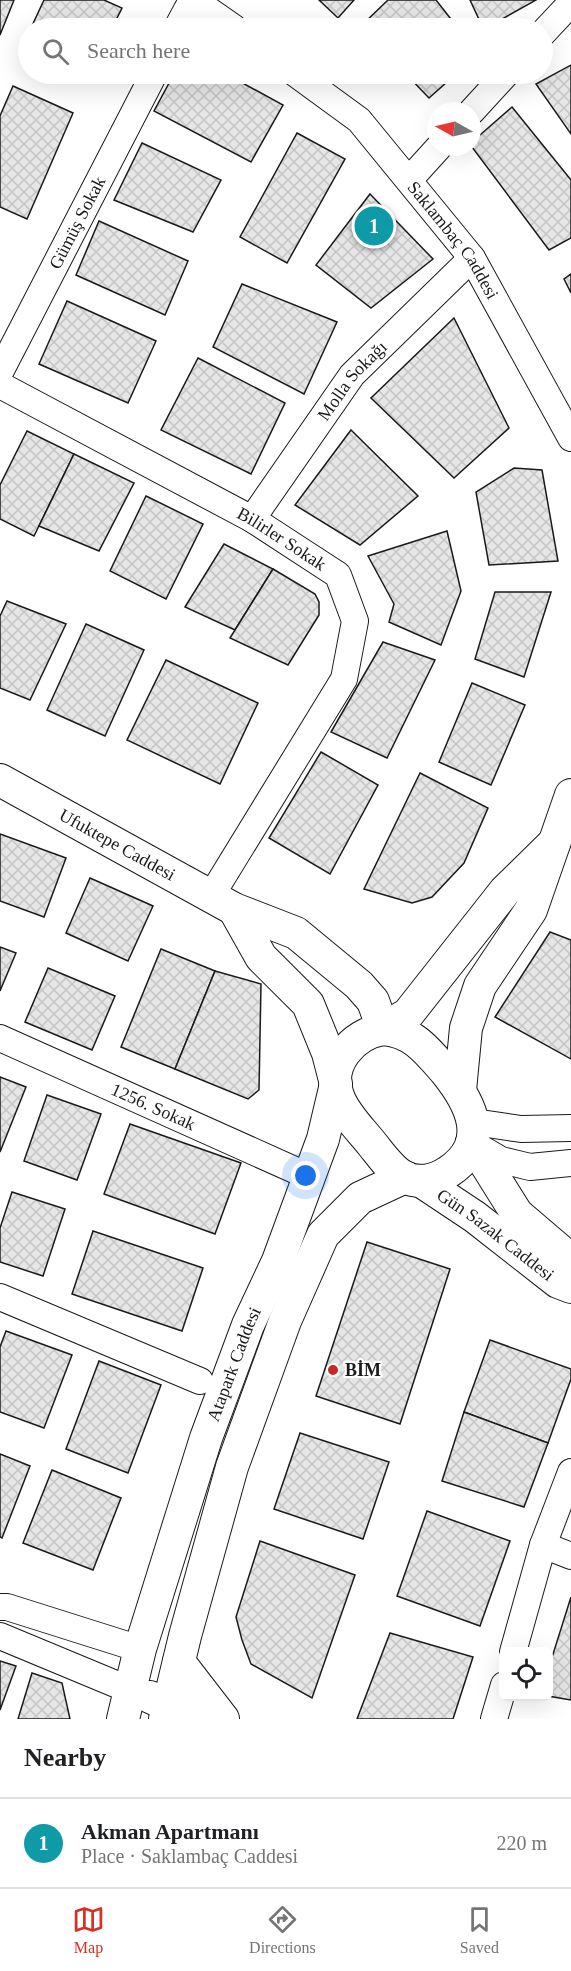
<!DOCTYPE html>
<html lang="en">
<head>
<meta charset="utf-8">
<style>
  body { margin:0; font-family:Georgia,serif; background:#f2f2f2; color:#202124 }
  .controls { position:absolute; right:18px; bottom:18px; display:grid; overflow:hidden; border-radius:9px; box-shadow:0 6px 24px #0002 }
  .controls button { width:54px; height:54px; display:grid; place-items:center; padding:0; border:0; border-bottom:2px solid #e0e0e0; background:#fff; color:#202124; font:30px sans-serif }
  .compass { position:absolute; left:427px; top:102px; width:54px; height:54px; border-radius:50%; background:#fff; box-shadow:0 6px 24px #0002; rotate:278deg }
  .you { position:absolute; left:306px; top:1176px; width:21px; height:21px; margin:-15px; border:4px solid #fff; border-radius:50%; background:#1a73e8; box-shadow:0 0 0 9px #1a73e833 }
  .badge { display:grid; place-items:center; width:39px; height:39px; border-radius:50%; background:#d93025; color:#fff; font-size:20px; font-weight:700 }
  .pin { position:absolute; translate:-50% -50%; border:3px solid #fff; box-shadow:0 2px 6px #0006 }
  .list { margin:0; padding:0; list-style:none }
  h2 { display:flex; justify-content:space-between; align-items:center; height:78px; margin:0; padding:0 24px; font-size:26px }
  h2 small { font-size:20px; font-weight:400; color:#757577 }
  .list li { display:grid; grid-template-columns:39px 1fr auto; gap:18px; align-items:center; box-sizing:border-box; height:90px; padding:0 24px; border-top:2px solid #e0e0e0 }
  .list b { display:block; font-size:22px; white-space:nowrap }
  .list p { margin:0; font-size:20px; white-space:nowrap; color:#757577 }
  .list em { font-size:20px; font-style:normal; color:#757577 }
  .icon { flex:none; width:33px; height:33px; fill:none; stroke:currentColor; stroke-width:2; stroke-linecap:round; stroke-linejoin:round }
  .map { position:relative; flex:none; width:571px; height:1719px; overflow:hidden }
  .search { position:absolute; background:#fff; box-shadow:0 6px 24px #0002; left:18px; right:18px; top:18px; height:66px; display:flex; align-items:center; gap:15px; box-sizing:border-box; padding:0 21px; border-radius:33px; color:#757577; font-size:22px }
  .sheet { height:168px; background:#fff }
  nav { display:flex; justify-content:space-around; align-items:center; box-sizing:border-box; height:84px; border-top:2px solid #e0e0e0; background:#fff; font-size:16px; color:#757577 }
  nav a { display:grid; justify-items:center; gap:3px }
  nav .on { color:#d93025 }
  .map>svg:first-child { display:block }
  .building { fill:url(#building-cross-hatch); stroke:#1a1a1a; stroke-width:1.5 }
  .lines { fill:none; stroke-linecap:round; stroke-linejoin:round }
  .minor-casing { stroke:#1a1a1a; stroke-width:28 }
  .tertiary-casing { stroke:#1a1a1a; stroke-width:34 }
  .minor { stroke:#fff; stroke-width:26 }
  .tertiary { stroke:#fff; stroke-width:32 }
  .poi-dot { fill:#c62828; stroke:#fff; stroke-width:2 }
  .labels { text-anchor:middle; dominant-baseline:central; stroke-width:4.5; stroke-linejoin:round; paint-order:stroke }
  .street-label { font-size:18px; fill:#1a1a1a; stroke:#fff }
  .poi-label { font-size:18px; font-weight:bold; fill:#1a1a1a; stroke:#fff; text-anchor:start }
</style>
</head>
<body>
<div class="map">
<svg width="571" height="1719" viewBox="0 0 571 1719">
  <defs>
    <pattern id="building-cross-hatch" width="8" height="8" patternUnits="userSpaceOnUse" patternTransform="scale(1.5)"><rect width="8" height="8" fill="#e6e6e6"/><path d="M0 0l8 8M0 8l8-8" fill="none" stroke="#c5c5c5"/></pattern>
  </defs>
  <rect width="100%" height="100%" fill="#fff"/>
  <!-- building -->
  <g class="building">
    <path d="M0 0H14L0 35Z"/>
    <path d="M44 0H104L122 8 112 28H31Z"/>
    <path d="M319 0H354L338 18Z"/>
    <path d="M388 0H436L458 28H363L361 26Z"/>
    <path d="M470 0H536L486 28H483Z"/>
    <path d="M571 65V134L536 84Z"/>
    <path d="M174 74H226L283 105 251 162 154 111Z"/>
    <path d="M406 74H456L429 98Z"/>
    <path d="M13 86 73 113 27 219 0 207V116Z"/>
    <path d="M512 107 571 180V238L549 250 472 147V142Z"/>
    <path d="M297 133 345 159 287 263 240 237Z"/>
    <path d="M142 143 221 180 193 232 114 200Z"/>
    <path d="M370 194 433 259 371 308 316 265Z"/>
    <path d="M99 221 188 261 165 315 76 275Z"/>
    <path d="M571 274V293L564 279Z"/>
    <path d="M242 284 337 322 304 394 213 347Z"/>
    <path d="M67 301 156 341 128 403 39 364Z"/>
    <path d="M454 318 509 428 454 478 371 398Z"/>
    <path d="M198 358 285 403 251 474 161 430Z"/>
    <path d="M351 430 418 496 360 545 295 505Z"/>
    <path d="M27 431 74 454 34 536 0 519V485Z"/>
    <path d="M74 454 134 483 99 551 39 526Z"/>
    <path d="M514 468 542 470 558 561 489 565 476 492Z"/>
    <path d="M146 496 203 524 166 599 110 571Z"/>
    <path d="M447 531 461 591 441 645 389 622 394 604 368 556Z"/>
    <path d="M224 544 273 569 235 630 185 607Z"/>
    <path d="M273 569 315 594 319 602V615L288 665 230 638Z"/>
    <path d="M495 592H551L524 677 475 659Z"/>
    <path d="M7 601 66 624 30 700 0 688V616Z"/>
    <path d="M86 624 144 650 105 736 47 710Z"/>
    <path d="M383 642 435 660 387 758 331 732Z"/>
    <path d="M166 660 258 703 220 784 127 740Z"/>
    <path d="M472 683 525 705 491 785 439 762Z"/>
    <path d="M321 752 378 785 330 874 269 838Z"/>
    <path d="M420 773 488 808 464 863 432 897 412 903 364 889Z"/>
    <path d="M0 834 66 858 44 917 0 901Z"/>
    <path d="M90 878 153 906 128 961 66 933Z"/>
    <path d="M550 932 571 940V1059L495 1017Z"/>
    <path d="M0 947 16 953 0 991Z"/>
    <path d="M161 949 215 971 175 1069 121 1047Z"/>
    <path d="M48 968 115 996 92 1050 25 1022Z"/>
    <path d="M215 971 261 984 259 1090 248 1099 175 1069Z"/>
    <path d="M0 1077 26 1087 0 1152Z"/>
    <path d="M47 1095 101 1114 77 1180 24 1161Z"/>
    <path d="M130 1124 241 1163 215 1234 104 1194Z"/>
    <path d="M12 1192 65 1209 43 1276 0 1262V1228Z"/>
    <path d="M93 1231 203 1268 182 1331 72 1294Z"/>
    <path d="M367 1242 450 1269 400 1424 316 1396Z"/>
    <path d="M6 1331 72 1355 44 1428 0 1412V1347Z"/>
    <path d="M490 1340 571 1369V1379L548 1443 464 1412Z"/>
    <path d="M99 1361 161 1385 128 1473 66 1449Z"/>
    <path d="M464 1412 548 1443 524 1507 442 1481Z"/>
    <path d="M300 1433 389 1462 363 1539 274 1509Z"/>
    <path d="M0 1454 30 1466 2 1538 0 1537Z"/>
    <path d="M52 1470 121 1498 93 1570 23 1543Z"/>
    <path d="M427 1511 510 1541 480 1626 397 1596Z"/>
    <path d="M260 1541 355 1575 312 1698 251 1664 242 1640 236 1617Z"/>
    <path d="M571 1597V1700L548 1696V1670Z"/>
    <path d="M390 1633 473 1657 453 1719H357Z"/>
    <path d="M0 1661 16 1666 0 1710Z"/>
    <path d="M32 1673 62 1683 70 1719H18Z"/>
  </g>
  <g class="lines">
    <defs>
      <g id="minor">
        <path d="M194 0 234 28"/>
        <path d="M177 28 192 0"/>
        <path d="M542 34 571 3"/>
        <path id="s1" d="M296 74 359 120 472 258 571 438"/>
        <path d="M472 111 506 74"/>
        <path d="M409 180 439 147"/>
        <path id="s2" d="M0 372 154 74"/>
        <path id="s3" d="M0 385 252 519 338 575 355 621 344 679 211 896"/>
        <path id="s4" d="M252 519 352 375 472 258"/>
        <path id="s5" d="M0 1038 308 1176"/>
        <path d="M474 1122 521 1129 571 1128"/>
        <path d="M472 1143 501 1160 530 1167 571 1163"/>
        <path d="M0 1297 200 1381"/>
        <path d="M543 1545 571 1556"/>
        <path d="M0 1607H7L140 1649"/>
        <path d="M0 1636 130 1690"/>
        <path d="M513 1652 543 1545 571 1472"/>
        <path d="M494 1719 504 1685"/>
      </g>
      <g id="tertiary">
        <path id="s6" d="M0 780 234 909 296 933 359 985 373 1001 383 1029 408 1014 505 891 554 843"/>
        <path d="M383 1029C412 1031 427 1050 445 1071 471 1103 492 1143 448 1172 435 1181 418 1184 404 1177 391 1170 381 1155 372 1144 361 1130 344 1114 338 1096 326 1064 353 1034 383 1029Z"/>
        <path d="M460 1090 466 1028 480 986 531 910 571 795"/>
        <path d="M472 1142 517 1214 571 1260"/>
        <path id="s7" d="M421 1181 475 1217 558 1282 571 1287"/>
        <path d="M179 1662 223 1719"/>
        <path d="M150 1697 199 1719"/>
        <path id="s8" d="M123 1719 140 1649 206 1438 248 1325 278 1261 323 1139 336 1084 328 1053 308 1004 261 957 234 909"/>
        <path d="M165 1719 185 1636 232 1467 285 1321 323 1235 360 1198 405 1177"/>
      </g>
    </defs>
    <!-- minor casing -->
    <use href="#minor" class="minor-casing"/>
    <!-- tertiary casing -->
    <use href="#tertiary" class="tertiary-casing"/>
    <!-- minor -->
    <use href="#minor" class="minor"/>
    <!-- tertiary -->
    <use href="#tertiary" class="tertiary"/>
  </g>
  <!-- markers -->
  <circle class="poi-dot" cx="333" cy="1370" r="6"/>
  <g class="labels">
    <!-- street labels -->
    <g class="street-label">
      <text stroke="none"><textPath href="#s2" startOffset="168">Gümüş Sokak</textPath></text>
      <text stroke="none"><textPath href="#s1" startOffset="231">Saklambaç Caddesi</textPath></text>
      <text stroke="none"><textPath href="#s4" startOffset="171">Molla Sokağı</textPath></text>
      <text stroke="none"><textPath href="#s3" startOffset="321">Bilirler Sokak</textPath></text>
      <text stroke="none"><textPath href="#s6" startOffset="134">Ufuktepe Caddesi</textPath></text>
      <text stroke="none"><textPath href="#s5" startOffset="168">1256. Sokak</textPath></text>
      <text stroke="none"><textPath href="#s7" startOffset="92">Gün Sazak Caddesi</textPath></text>
      <text stroke="none"><textPath href="#s8" startOffset="372">Atapark Caddesi</textPath></text>
    </g>
    <!-- poi labels -->
    <g class="poi-label">
      <text x="345" y="1370">BİM</text>
    </g>
  </g>
</svg>
<div class="controls">
<button><svg class="icon" aria-label="locate" viewBox="0 0 24 24"><circle cx="12" cy="12" r="6"/><path d="M12 2v4M12 18v4M2 12h4M18 12h4"/></svg></button>
</div>
<svg class="compass" viewBox="-18 -18 36 36"><path d="M0-13l5 13h-10z" fill="#e53935"/><path d="M0 13l5-13h-10z" fill="#757577"/></svg>
<div class="you"></div>
<div class="pin badge" style="left:374px;top:226px;background:#0f9aa8">1</div>
<div class="search"><svg class="icon" aria-label="search" viewBox="0 0 24 24"><circle cx="10" cy="10" r="6"/><path d="M15 15l6 6"/></svg>Search here</div>
</div>
<section class="sheet">
<h2>Nearby<small></small></h2>
<ul class="list">
<li><span class="badge" style="background:#0f9aa8">1</span><div><b>Akman Apartmanı</b><p>Place · Saklambaç Caddesi</p></div><em>220 m</em></li>
</ul>
</section>
<nav>
<a class="on"><svg class="icon" aria-label="map" viewBox="0 0 24 24"><path d="M3 6l6-2 6 2 6-2v14l-6 2-6-2-6 2zM9 4v14M15 6v14"/></svg>Map</a>
<a><svg class="icon" aria-label="directions" viewBox="0 0 24 24"><path d="M12 3l9 9-9 9-9-9zM9 14v-3h6M13 9l2 2-2 2"/></svg>Directions</a>
<a><svg class="icon" aria-label="saved" viewBox="0 0 24 24"><path d="M7 4h10v16l-5-4-5 4z"/></svg>Saved</a>
</nav>
</body>
</html>
